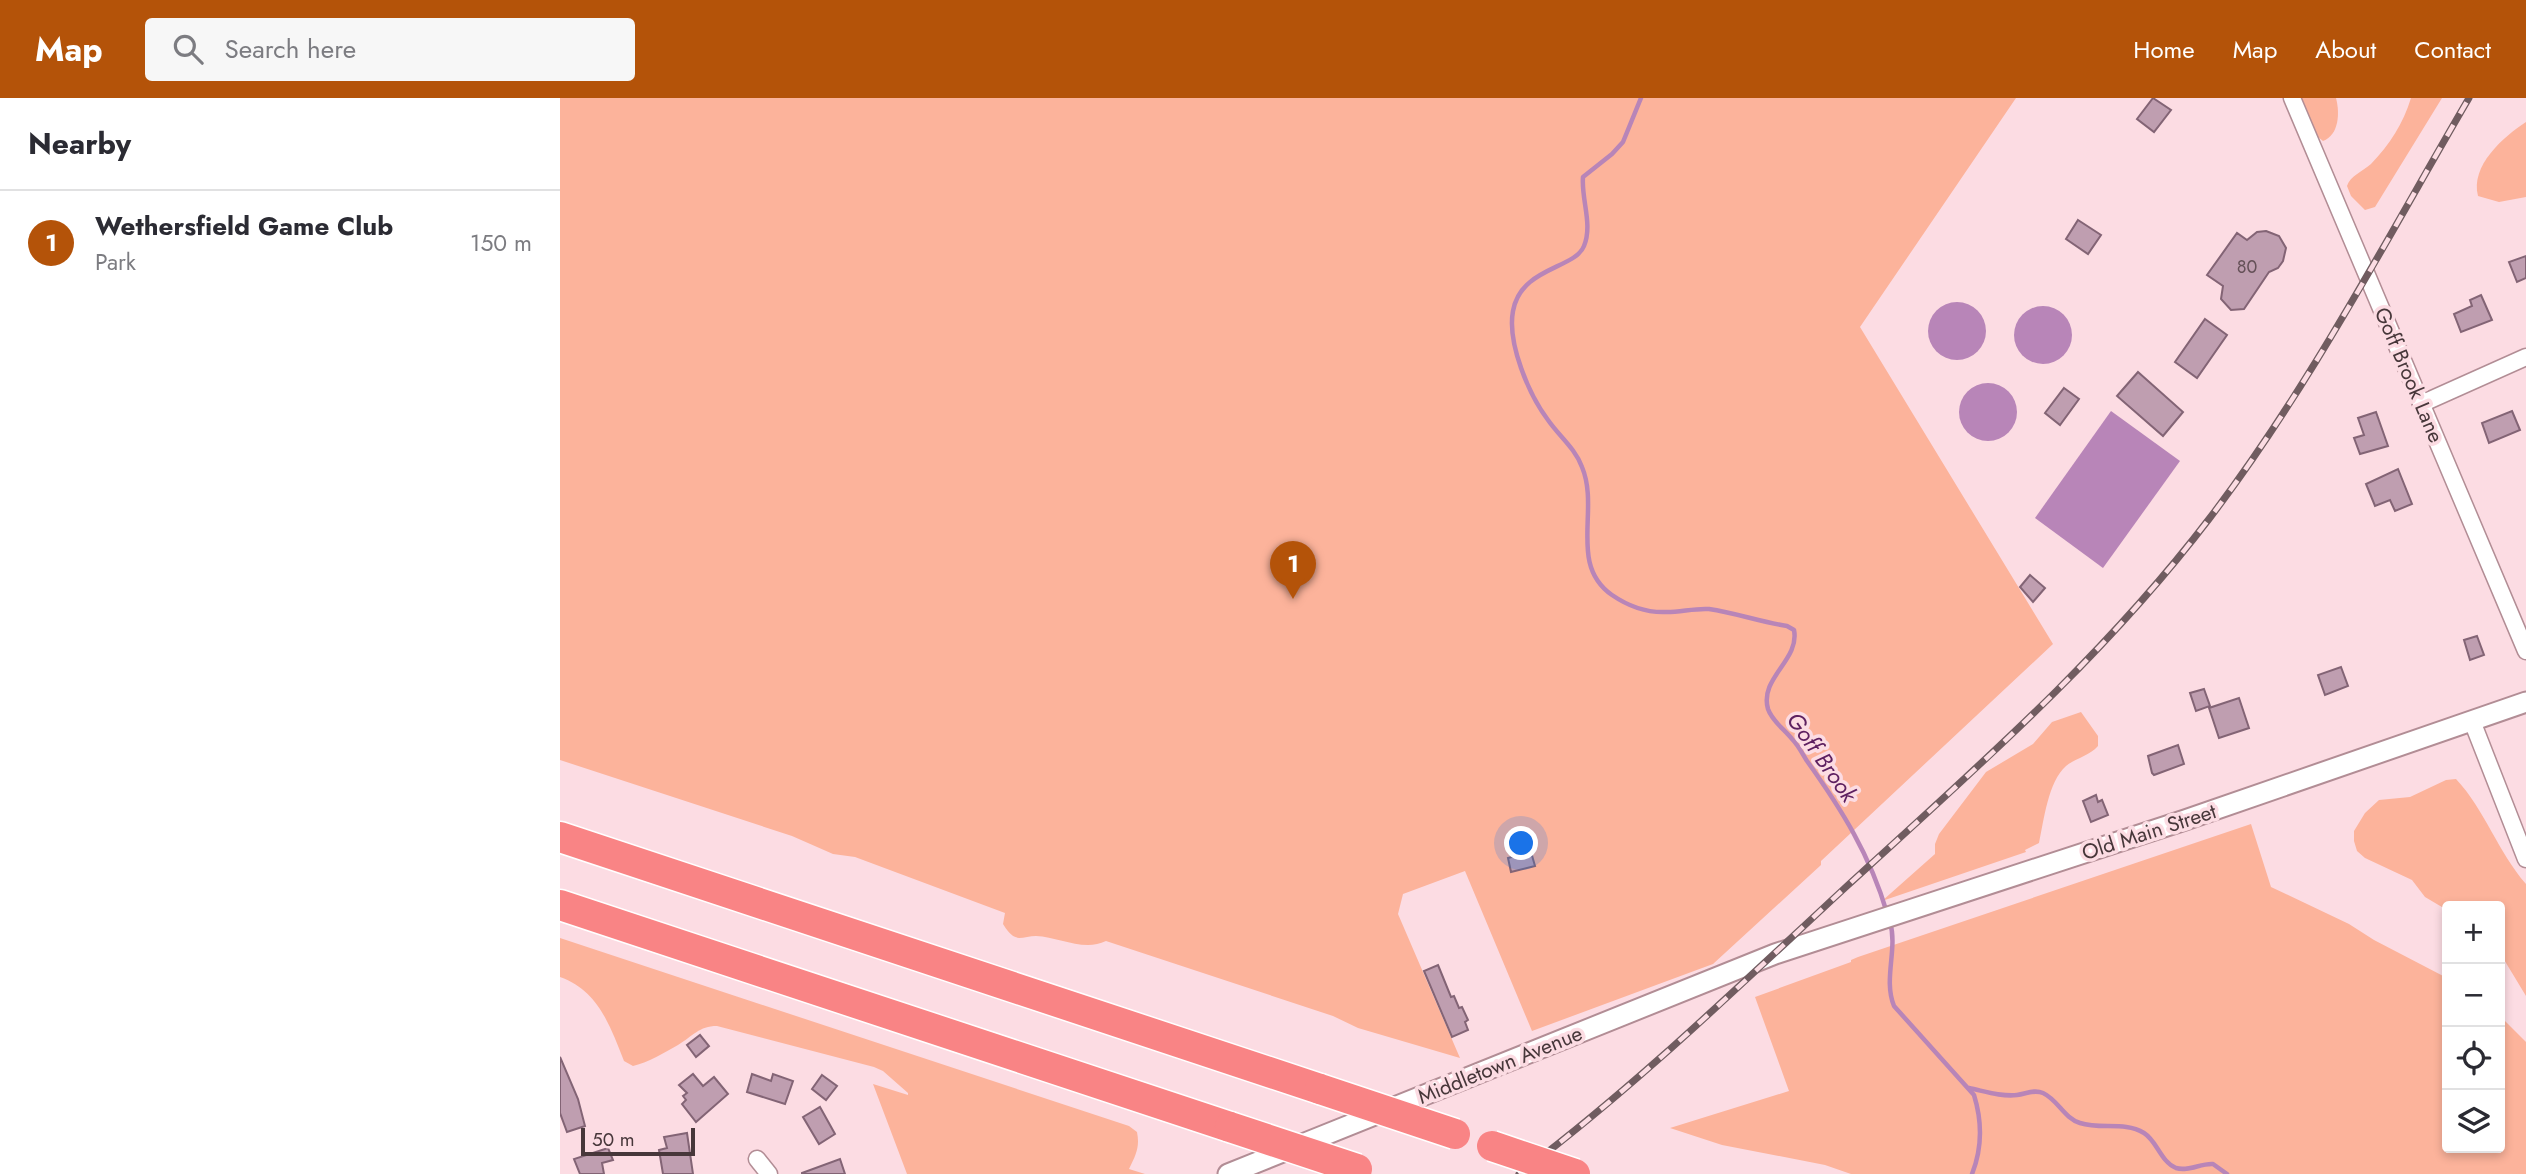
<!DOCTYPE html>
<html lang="en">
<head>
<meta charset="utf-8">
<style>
  body { margin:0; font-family:Jost,sans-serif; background:#f7f7f7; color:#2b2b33 }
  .controls { position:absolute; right:21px; bottom:21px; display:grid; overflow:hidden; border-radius:7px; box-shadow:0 4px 10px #0003 }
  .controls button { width:63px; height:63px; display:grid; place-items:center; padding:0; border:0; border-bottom:2px solid #e1e1e2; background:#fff; color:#2b2b33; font:35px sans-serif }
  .scale { position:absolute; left:21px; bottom:18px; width:114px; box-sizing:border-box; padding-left:7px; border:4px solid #47373a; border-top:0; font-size:19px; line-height:24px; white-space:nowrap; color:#47373a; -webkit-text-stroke:5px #fcdce3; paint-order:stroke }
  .you { position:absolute; left:962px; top:746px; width:24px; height:24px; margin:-18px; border:5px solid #fff; border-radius:50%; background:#1a73e8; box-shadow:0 0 0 10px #1a73e833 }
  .badge { display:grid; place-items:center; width:46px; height:46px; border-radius:50%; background:#b45309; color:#fff; font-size:23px; font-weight:700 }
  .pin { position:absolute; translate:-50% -58px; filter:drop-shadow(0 2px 4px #0008) }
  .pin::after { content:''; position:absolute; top:37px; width:24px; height:21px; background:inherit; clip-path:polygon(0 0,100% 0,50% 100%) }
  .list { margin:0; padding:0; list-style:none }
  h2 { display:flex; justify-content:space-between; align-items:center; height:91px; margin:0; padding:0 28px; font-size:30px }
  h2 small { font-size:23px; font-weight:400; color:#7c7c81 }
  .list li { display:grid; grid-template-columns:46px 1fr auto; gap:21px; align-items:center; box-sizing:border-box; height:105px; padding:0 28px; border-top:2px solid #e1e1e2 }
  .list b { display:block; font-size:26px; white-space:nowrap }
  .list p { margin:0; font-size:23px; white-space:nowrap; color:#7c7c81 }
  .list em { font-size:23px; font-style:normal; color:#7c7c81 }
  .icon { flex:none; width:38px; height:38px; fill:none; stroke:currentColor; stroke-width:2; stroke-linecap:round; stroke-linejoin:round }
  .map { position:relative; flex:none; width:1966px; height:1076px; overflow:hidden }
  header { display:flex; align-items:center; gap:42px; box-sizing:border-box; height:98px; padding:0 35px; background:#b45309; color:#fff }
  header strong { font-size:33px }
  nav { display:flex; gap:38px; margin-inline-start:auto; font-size:24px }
  .search { width:490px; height:63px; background:#f7f7f7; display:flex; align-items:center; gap:18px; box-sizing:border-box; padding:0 24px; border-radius:7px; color:#7c7c81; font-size:26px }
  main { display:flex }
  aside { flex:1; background:#fff }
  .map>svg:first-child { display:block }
  .green { fill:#fcb39b }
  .water { fill:#b885b8 }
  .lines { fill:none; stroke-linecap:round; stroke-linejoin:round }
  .stream { stroke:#b885b8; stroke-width:4.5 }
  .building { fill:#bf9eb0; stroke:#836475; stroke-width:2 }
  .minor-casing { stroke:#b28d95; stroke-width:19 }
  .tertiary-casing { stroke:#b28d95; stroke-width:23 }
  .motorway-casing { stroke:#fff; stroke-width:33 }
  .minor { stroke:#fff; stroke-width:16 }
  .tertiary { stroke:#fff; stroke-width:19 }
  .motorway { stroke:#f98485; stroke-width:30 }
  .rail-casing { stroke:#705c60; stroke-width:7 }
  .rail { stroke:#fcdce3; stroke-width:4.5; stroke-dasharray:13; stroke-linecap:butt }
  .motorway-bridge-casing { stroke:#fff; stroke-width:33; stroke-linecap:butt }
  .motorway-bridge { stroke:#f98485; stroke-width:30 }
  .labels { text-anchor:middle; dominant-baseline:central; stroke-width:7; stroke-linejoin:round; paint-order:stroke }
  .number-label { font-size:18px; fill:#655158 }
  .street-label { font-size:21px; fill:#47373a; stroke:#fcdce3 }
  .water-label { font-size:23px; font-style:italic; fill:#5e2060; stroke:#fcdce3 }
</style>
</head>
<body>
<header>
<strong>Map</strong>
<div class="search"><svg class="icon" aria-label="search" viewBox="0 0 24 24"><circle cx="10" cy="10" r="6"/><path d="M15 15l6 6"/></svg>Search here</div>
<nav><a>Home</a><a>Map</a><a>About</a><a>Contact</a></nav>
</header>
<main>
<aside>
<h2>Nearby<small></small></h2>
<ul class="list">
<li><span class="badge">1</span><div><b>Wethersfield Game Club</b><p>Park</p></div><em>150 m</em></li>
</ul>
</aside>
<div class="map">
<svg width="1966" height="1076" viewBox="0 0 1966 1076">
  <rect width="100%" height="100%" fill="#fcdce3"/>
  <!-- green -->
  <g class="green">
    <path d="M0 0H1456L1300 229 1493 546 1261 763V767L1153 866 972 933 905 773 843 796 838 816 900 960 798 930 773 918 546 843C524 854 499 839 476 838 470 838 464 840 459 840 451 839 447 832 443 826L445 815 295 759 273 756 232 738 0 662Z"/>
    <path d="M1739 0H1776C1780 15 1779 37 1763 43L1758 39Z"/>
    <path d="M1851 0H1882L1815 109 1805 112 1791 98 1787 88C1790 78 1803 73 1811 66 1830 46 1843 26 1851 0Z"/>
    <path d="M1966 24V99L1939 104 1918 98C1910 68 1943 39 1966 24Z"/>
    <path d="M1521 614 1538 638V648C1529 658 1516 660 1506 668 1488 684 1484 722 1479 745L1465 752 1466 754 1322 803 1375 756V746L1379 736 1426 674 1473 646 1492 624Z"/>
    <path d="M1896 681C1925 712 1938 754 1966 786V898L1940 855V808H1887V812L1865 799 1852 782 1805 760 1797 753 1794 743V733L1805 715 1819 702 1850 699 1886 682Z"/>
    <path d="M1691 726 1711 789 1789 826 1814 842 1887 880V1050H1940V918L1966 944V1076H1291L1265 1067 1162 1047 1110 1030 1229 993 1195 899 1291 864V862L1298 859Z"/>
    <path d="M0 840 569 1028 577 1034C580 1049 576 1057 569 1071L585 1076H347L313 986 348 997V995L323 973 314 969 157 928C139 928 133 938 118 947 104 955 89 964 73 968L64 963C50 928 39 893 0 879Z"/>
  </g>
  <!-- water -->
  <g class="water">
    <circle cx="1397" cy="233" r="29"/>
    <circle cx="1483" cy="237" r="29"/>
    <circle cx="1428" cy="314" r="29"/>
    <path d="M1551 313 1620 363 1543 470 1475 420Z"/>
  </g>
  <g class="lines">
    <!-- stream -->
    <g class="stream">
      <path d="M1081 0 1063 44 1052 56 1023 79C1021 101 1033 126 1024 148 1015 171 961 169 953 213 947 245 969 297 988 322 999 338 1015 350 1022 369 1040 412 1008 466 1052 497 1068 508 1088 515 1107 514 1121 514 1135 510 1149 511 1176 515 1201 524 1227 528L1234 532C1240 562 1199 580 1208 611 1212 623 1224 631 1232 641 1238 647 1242 655 1247 663 1282 712 1310 757 1327 815"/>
      <path d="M1330 824C1338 851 1323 881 1334 908L1414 997C1422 1023 1422 1051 1412 1076"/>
      <path d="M1409 990C1424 993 1441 999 1457 997 1466 996 1474 991 1483 995 1498 1002 1504 1020 1520 1025 1541 1032 1564 1023 1584 1035 1597 1043 1601 1064 1616 1070 1628 1074 1641 1065 1653 1066L1667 1076"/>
    </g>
  </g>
  <!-- building -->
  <g class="building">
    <path d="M1593 0 1611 12 1594 34 1577 21Z"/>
    <path d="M1518 122 1541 137 1528 156 1506 141Z"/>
    <path d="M1706 133 1719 138 1726 150 1723 163 1718 170 1709 174 1684 211 1671 212 1661 201 1663 188 1647 177 1677 135 1687 142 1697 134Z"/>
    <path d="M1966 158V180L1957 184 1949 164Z"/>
    <path d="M1921 197 1932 222 1901 234 1894 216 1912 208 1910 202Z"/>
    <path d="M1645 221 1667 237 1637 280 1615 264Z"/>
    <path d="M1578 274 1623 314 1603 338 1557 298Z"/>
    <path d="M1504 290 1519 301 1500 327 1485 315Z"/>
    <path d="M1952 313 1960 332 1929 345 1922 325Z"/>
    <path d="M1816 314 1828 348 1800 356 1794 340 1804 337 1798 320Z"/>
    <path d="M1838 371 1852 406 1835 413 1830 402 1815 408 1806 386Z"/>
    <path d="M1470 477 1485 490 1473 504 1460 489Z"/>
    <path d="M1917 538 1924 557 1910 562 1904 542Z"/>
    <path d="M1781 569 1788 588 1765 597 1758 577Z"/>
    <path d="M1644 591 1650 608 1636 613 1630 595Z"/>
    <path d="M1679 600 1689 630 1659 640 1649 610Z"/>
    <path d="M1618 647 1624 666 1594 677 1592 675 1588 658Z"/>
    <path d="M1536 697 1538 704 1542 702 1548 717 1531 724 1523 703Z"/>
    <path d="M971 754 975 768 951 774 948 760Z"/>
    <path d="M878 867 891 899 894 898 899 910 902 909 908 922 905 924 908 932 892 939 864 873Z"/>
    <path d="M140 937 149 948 136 959 127 947Z"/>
    <path d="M0 959 18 1001 25 1028 7 1034 0 1015Z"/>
    <path d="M133 976 143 988 154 979 168 996 136 1024 122 1006 126 1002 123 998 127 995 119 987Z"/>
    <path d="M192 976 211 983 213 976 233 983 225 1006 187 994Z"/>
    <path d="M262 977 277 988 266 1002 252 991Z"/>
    <path d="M260 1009 275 1036 259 1046 243 1019Z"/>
    <path d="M127 1035 133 1076H103L99 1052 107 1050 104 1039Z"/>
    <path d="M48 1050 53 1062 42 1065 44 1076H20L14 1061Z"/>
    <path d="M280 1061 285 1076H242V1075Z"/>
  </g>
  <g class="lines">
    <defs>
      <g id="minor">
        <path d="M1732 0 1966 553"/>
        <path d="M1861 306 1966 259"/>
        <path d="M1912 623 1966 761"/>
        <path d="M197 1061 209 1076"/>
      </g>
      <path id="tertiary" d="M668 1076 1215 856 1625 722 1966 604"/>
      <g id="motorway">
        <path d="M0 739 760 991"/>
        <path d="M0 807 670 1029"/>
      </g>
    </defs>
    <!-- minor casing -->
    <use href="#minor" class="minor-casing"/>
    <!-- tertiary casing -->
    <use href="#tertiary" class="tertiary-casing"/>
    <!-- motorway casing -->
    <use href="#motorway" class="motorway-casing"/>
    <!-- minor -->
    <use href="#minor" class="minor"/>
    <!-- tertiary -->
    <use href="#tertiary" class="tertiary"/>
    <!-- motorway -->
    <use href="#motorway" class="motorway"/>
    <defs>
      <path id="rail" d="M959 1076C1075 989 1180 887 1287 788 1416 670 1542 561 1649 421 1749 290 1826 142 1909 0"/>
    </defs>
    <!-- rail casing -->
    <use href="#rail" class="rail-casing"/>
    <!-- rail -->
    <use href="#rail" class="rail"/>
    <defs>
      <g id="motorway-bridge">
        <path d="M760 991 895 1036"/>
        <path d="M670 1029 797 1071"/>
        <path d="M932 1048 1015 1076"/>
      </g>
    </defs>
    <!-- motorway-bridge casing -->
    <use href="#motorway-bridge" class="motorway-bridge-casing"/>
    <!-- motorway-bridge -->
    <use href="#motorway-bridge" class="motorway-bridge"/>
  </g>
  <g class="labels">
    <!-- number labels -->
    <g class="number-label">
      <text x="1687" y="169">80</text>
    </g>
    <!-- street labels -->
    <g class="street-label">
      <text transform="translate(1849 277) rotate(67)">Goff Brook Lane</text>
      <text transform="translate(1589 734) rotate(-18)">Old Main Street</text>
      <text transform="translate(940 967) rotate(-22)">Middletown Avenue</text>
    </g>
    <!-- water labels -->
    <g class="water-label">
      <text transform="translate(1262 659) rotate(55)">Goff Brook</text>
    </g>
  </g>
</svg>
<div class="controls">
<button>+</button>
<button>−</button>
<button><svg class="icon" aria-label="locate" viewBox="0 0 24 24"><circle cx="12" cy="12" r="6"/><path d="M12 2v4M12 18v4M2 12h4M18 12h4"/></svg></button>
<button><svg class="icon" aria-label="layers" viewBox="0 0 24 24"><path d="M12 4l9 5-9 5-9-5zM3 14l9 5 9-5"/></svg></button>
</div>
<div class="scale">50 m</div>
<div class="you"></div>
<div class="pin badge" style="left:733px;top:501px">1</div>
</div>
</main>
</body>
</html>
